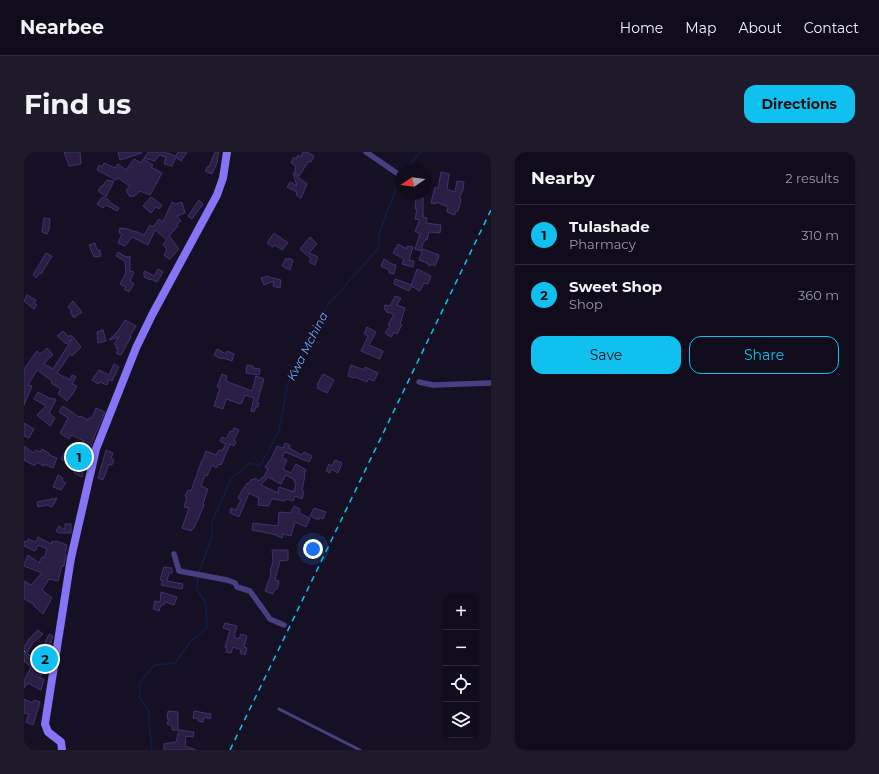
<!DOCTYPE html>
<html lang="en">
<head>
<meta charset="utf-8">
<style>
  body { margin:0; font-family:Montserrat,sans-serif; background:#1e1a29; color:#f1f3f6 }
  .controls { position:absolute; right:12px; bottom:12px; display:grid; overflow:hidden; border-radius:8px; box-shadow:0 1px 3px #0004 }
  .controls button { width:36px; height:36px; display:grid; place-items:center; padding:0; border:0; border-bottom:1px solid #302c3b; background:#100c1c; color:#f1f3f6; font:20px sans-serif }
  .compass { position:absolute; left:371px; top:12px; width:36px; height:36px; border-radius:50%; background:#100c1c; box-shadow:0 1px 3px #0004; rotate:257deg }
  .you { position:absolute; left:289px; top:397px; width:14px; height:14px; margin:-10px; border:3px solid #fff; border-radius:50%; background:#1a73e8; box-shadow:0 0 0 6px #1a73e833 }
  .badge { display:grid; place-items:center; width:26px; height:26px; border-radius:50%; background:#10c1ef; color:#111; font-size:13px; font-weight:700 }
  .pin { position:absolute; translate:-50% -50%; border:2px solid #fff; box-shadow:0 1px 4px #0006 }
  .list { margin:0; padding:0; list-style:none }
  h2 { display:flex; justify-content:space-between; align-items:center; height:52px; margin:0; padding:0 16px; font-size:17px }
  h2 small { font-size:13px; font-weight:400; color:#9c9ba3 }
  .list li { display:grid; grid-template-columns:26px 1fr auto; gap:12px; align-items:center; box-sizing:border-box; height:60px; padding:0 16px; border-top:1px solid #302c3b }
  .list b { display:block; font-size:15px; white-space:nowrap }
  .list p { margin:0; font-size:13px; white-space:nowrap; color:#9c9ba3 }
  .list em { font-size:13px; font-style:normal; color:#9c9ba3 }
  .actions { display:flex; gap:8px; padding:12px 16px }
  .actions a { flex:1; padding:9px 0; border:1px solid #10c1ef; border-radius:12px; text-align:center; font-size:14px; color:#10c1ef }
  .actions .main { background:#10c1ef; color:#111 }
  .icon { flex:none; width:22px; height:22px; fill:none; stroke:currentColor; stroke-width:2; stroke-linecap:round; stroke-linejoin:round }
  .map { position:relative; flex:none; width:467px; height:598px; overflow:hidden; border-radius:12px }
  header { display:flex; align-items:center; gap:24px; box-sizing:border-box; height:56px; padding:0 20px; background:#100c1c; border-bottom:1px solid #302c3b }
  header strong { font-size:19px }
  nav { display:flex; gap:22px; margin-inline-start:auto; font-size:14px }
  .intro { display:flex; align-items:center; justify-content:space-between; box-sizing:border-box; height:96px; padding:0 24px }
  h1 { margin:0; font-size:28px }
  .button { padding:10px 18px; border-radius:12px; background:#10c1ef; color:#111; font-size:14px; font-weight:700 }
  main { display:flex; gap:24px; padding:0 24px }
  aside { flex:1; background:#100c1c; border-radius:12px; box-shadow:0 1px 3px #0004 }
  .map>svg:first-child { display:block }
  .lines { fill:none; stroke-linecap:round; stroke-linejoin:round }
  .stream { stroke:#101e44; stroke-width:1.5 }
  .building { fill:#2a1e44; stroke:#44316f; fill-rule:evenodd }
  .path { stroke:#37aaaf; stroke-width:1; stroke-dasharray:2 3; stroke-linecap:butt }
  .lane { stroke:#483f80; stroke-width:3 }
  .street { stroke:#483f80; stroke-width:5.5 }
  .secondary { stroke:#8574f6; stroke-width:8 }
  .rail { stroke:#10c1ef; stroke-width:1.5; stroke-dasharray:6 5; stroke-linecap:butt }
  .labels { text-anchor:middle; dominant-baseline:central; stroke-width:3; stroke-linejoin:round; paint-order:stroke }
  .water-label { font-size:12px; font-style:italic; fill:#6ca7f5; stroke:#161025 }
</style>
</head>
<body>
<header>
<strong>Nearbee</strong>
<nav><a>Home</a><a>Map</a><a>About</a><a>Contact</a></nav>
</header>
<div class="intro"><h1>Find us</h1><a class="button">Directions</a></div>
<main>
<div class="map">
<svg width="467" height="598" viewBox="0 0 467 598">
  <rect width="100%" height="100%" fill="#161025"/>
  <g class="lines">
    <!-- stream -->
    <g class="stream">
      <path d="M382 18 396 0"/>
      <path d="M128 598 124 558 116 546V531L130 513 151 511 166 490 183 476 182 451 173 438 174 423 188 384V370L207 327 226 311 236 314 255 279 264 230 303 154 354 97 356 79 376 26"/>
    </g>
  </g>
  <!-- building -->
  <g class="building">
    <path d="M40 0H56L57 12 45 14Z"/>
    <path d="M94 0H118V1L96 8Z"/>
    <path d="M124 0H140L152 4 154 0H163L157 9 152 5 148 14 140 12 142 5 135 3 131 9 120 6Z"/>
    <path d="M191 0H195L193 8 194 9 188 22 181 19 184 14 185 15Z"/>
    <path d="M279 0H283L290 4 287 10 285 9 275 24 270 20 272 18 271 17 272 14 267 11 270 5 272 7 274 3 277 5Z"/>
    <path d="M110 7 117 11 119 7 129 13 127 15 138 21 126 43 116 39 109 45 107 43 106 45 102 38 106 34 94 26 92 28 73 18 75 13 78 15 80 11 91 16 94 12 102 18Z"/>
    <path d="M417 20 425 22 423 37 431 40 433 29 440 30 439 38 435 46 437 47V48L434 59 431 60V63L423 60 424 55 412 50V52L407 51 411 35 414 37Z"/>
    <path d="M269 21 283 32 277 46 272 43 273 40 263 35 266 30 273 34Z"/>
    <path d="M83 28 90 29 82 45 74 39 77 34 78 35Z"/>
    <path d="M78 45 85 48V50L95 56 93 59 82 53 79 56 73 52Z"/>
    <path d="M127 45 138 53 135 57 132 55 127 61 119 54Z"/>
    <path d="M392 45H399V65L403 66 402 71 417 73 416 81 405 80 403 88 402 87 399 91 397 99 391 97 396 82 391 79 396 68 391 67 393 57H391Z"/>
    <path d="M175 48 179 52 168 67 164 64Z"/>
    <path d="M148 50 152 52 158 50 161 61 153 64 157 69 153 72 154 74 145 84 155 97 146 107H145L140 103 143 98 139 92 143 88 131 78 124 93 108 85 101 94 94 91 98 82 95 81 96 76 104 77 111 80V79L120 83 126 73 129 75 135 67 139 70Z"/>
    <path d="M20 66 26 67 25 75H26L23 82 18 80Z"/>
    <path d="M250 81 264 91 258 98 251 93 249 95 243 91Z"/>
    <path d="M286 85 293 92 285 101 294 105 291 113 285 110 287 107 276 97Z"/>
    <path d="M71 91 73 98H76L77 104 70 105 65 93Z"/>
    <path d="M374 92 383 97V94L389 95 385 108 390 109 389 115 378 112 380 107 369 101Z"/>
    <path d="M399 97 415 103 414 107 411 114 408 112 406 114 403 112V111L395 108Z"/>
    <path d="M94 100 102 105 106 104V119L110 120 106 129 110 132 105 140 100 137 102 135 96 132 102 121 101 109 92 104Z"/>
    <path d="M22 101 28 104 17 122 16 121 12 126 9 123Z"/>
    <path d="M262 106 264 108 265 106 269 108 266 118 258 114Z"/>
    <path d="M360 107 365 110V111L372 113 370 122 365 121V118L357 114Z"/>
    <path d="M134 117 139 120 133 130 127 127 126 128 120 125 121 123 119 122 121 119 130 124Z"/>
    <path d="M393 117 407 124 404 132 400 131 396 139 387 134Z"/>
    <path d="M244 124 245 125 257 128 256 136 249 134 250 129 240 133 237 126Z"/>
    <path d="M371 127 388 133 385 139 370 132Z"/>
    <path d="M3 143 12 148 10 151 13 153 10 157 0 149Z"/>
    <path d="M371 144 377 146 373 153 381 156 376 172 378 173 373 182 370 180 367 185 361 181 366 174 364 173 370 162 362 160 363 158 360 157 361 153 366 154Z"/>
    <path d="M49 149 58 160 50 166 46 160 48 159 44 155Z"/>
    <path d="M101 168 112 174 106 184 107 185 97 203 92 201 94 198 92 196 93 194 90 192 95 185 85 188 94 179Z"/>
    <path d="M343 175 352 180 345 193 359 199 356 207 337 199 344 184 340 182Z"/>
    <path d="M79 178 82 189 74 191 73 180Z"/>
    <path d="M39 179 45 185 46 183 50 186 57 195 48 204 46 202 33 221 46 228 48 223 52 225 48 232 53 234 50 240 43 249 34 242 37 237 27 231 28 229 13 218 4 233 8 234 0 253V217L13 199 16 202 23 196 29 203 24 207 20 212 29 217 48 187 42 192 33 184Z"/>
    <path d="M193 197 202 202 203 199 210 202 208 209 199 206 198 207 190 203Z"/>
    <path d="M90 212 95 215 88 229 85 227 83 233 76 230 74 232 68 228 75 218 85 223Z"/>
    <path d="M223 213 229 214V216L236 217 235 223 222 221Z"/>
    <path d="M327 213 340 218 341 215 354 221 350 229 344 227 343 230 331 225 330 226 324 224Z"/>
    <path d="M198 222 203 224 202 229 204 230 228 239 232 224 240 227 233 251H235L234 255H232L230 260 227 259 230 246 221 243 217 252 202 247 199 257 190 254 196 236 193 235Z"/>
    <path d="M299 222 310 228 303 241 293 236 294 234 293 233Z"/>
    <path d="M14 240 27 247 28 246 32 248 25 261 31 266 26 274 13 263 22 254 10 247Z"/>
    <path d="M39 254 55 265 56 264 64 268 66 265 68 266 72 256 81 260 70 285 66 298 58 294 60 289 47 283 45 287 36 281 44 266 35 260Z"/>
    <path d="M0 271 10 277 5 286 0 284Z"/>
    <path d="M210 276 215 278 210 288 212 290 210 294 206 292 197 313 195 312 192 316 188 313 183 324 181 323 177 334 184 337 179 352 180 353 171 374 167 379 158 376 165 356 160 355 163 345 161 344 164 338 167 339 178 308H179L182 299 192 303 195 298 198 299 202 292 196 289 198 285 202 287 206 279 208 280Z"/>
    <path d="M261 291 266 293 265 296 274 301 278 303 280 300 288 304 285 310 261 300 258 305 263 308 259 317 267 321 272 312 282 318 280 323H281L278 339 280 340 278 347 271 344 269 349 262 347 261 349 248 347 244 354 234 353 235 346 225 341 215 365 206 361 207 356 212 358 217 348 214 346 220 335H221L223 331 224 332 228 327 230 328 231 326 235 329 238 325 239 326 244 317 241 315 247 307 253 294 259 296ZM262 323 271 328 270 330 272 331 270 340 255 335 254 341 237 333 244 325 257 332Z"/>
    <path d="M0 294 10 301 12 298 16 300 18 297 26 302 25 303 33 306 29 316 20 312V314L14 311V310L11 313H9L0 308Z"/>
    <path d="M44 297 63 307 56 318 54 317 59 321 58 325 50 321 52 316 37 307 42 298 43 299Z"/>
    <path d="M82 298 89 301 87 306 90 308 88 313 85 312 79 328 74 326Z"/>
    <path d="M311 308 318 311 314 321 307 317 306 321 302 319 305 312 308 314Z"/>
    <path d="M34 323 39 326 38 329 42 331 37 338 29 335Z"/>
    <path d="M33 346 28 355 23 353 14 355 13 350Z"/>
    <path d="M270 354 276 357 275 361 286 366 282 375 271 370 267 384 259 382 258 386 253 384V383L228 378 229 371 254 374 255 360 267 361Z"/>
    <path d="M290 356 302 360 299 367 296 365V367H292L286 364Z"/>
    <path d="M41 372H47V381H35L32 379 35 374 41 378Z"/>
    <path d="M14 385 27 392 28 389 31 390 32 389 43 393 41 402H42L40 414H38L34 429 25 427 18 438 28 446 19 462 9 453 10 452 0 447V429L7 433 18 421 0 414V412L4 403 15 411 18 405 20 406 23 397 14 393 11 399 0 394V389L3 390 4 387 12 390Z"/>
    <path d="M248 398H264V408L256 409 251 428 255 429 253 437H251L249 442 241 439 247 422 246 421 249 409Z"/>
    <path d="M140 415 148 416V421H145L143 429 159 432 158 437 137 433 139 429 136 428Z"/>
    <path d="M137 440 153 445 150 453 141 450 140 453H137L135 459 129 457 131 449 136 450Z"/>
    <path d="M201 471 213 474 210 485 215 487 217 482 223 484 220 495 223 496 221 503 216 501 217 498 209 495 207 501 202 500 203 496 201 495 206 478 199 476Z"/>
    <path d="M14 478 19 482 8 492 2 503 15 516 18 497 25 482 29 484 23 503H24L22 515 15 526 20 527 17 538 4 531 0 536V529L7 515 0 509V495L5 487Z"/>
    <path d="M0 547 9 551 10 548 16 550 9 573 2 570 5 562 0 561Z"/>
    <path d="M144 559 154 560V578H148V574L143 572 145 567H143Z"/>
    <path d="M170 559 187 562 186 567 180 565 179 570 174 569 175 567 169 566Z"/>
    <path d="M155 578 170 580 169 585 162 584 161 594 172 598H140V592L152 590Z"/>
  </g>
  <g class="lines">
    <!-- path -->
    <path class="path" d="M0 499 16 512 23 514"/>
    <!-- lane -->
    <path class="lane" d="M255 557 336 598"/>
    <!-- street -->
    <g class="street">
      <path d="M342 0 377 24"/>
      <path d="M395 230 409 233 467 231"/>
      <path d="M150 402 155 419 203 428 211 431 213 435 226 439 246 467 260 473"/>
    </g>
    <!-- secondary -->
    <path class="secondary" d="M38 598 37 590 24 580 21 572 47 406 72 297 112 196 128 163 193 43 199 26 203 0"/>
    <!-- rail -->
    <path class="rail" d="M206 598 467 58"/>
  </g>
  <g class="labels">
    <!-- water labels -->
    <g class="water-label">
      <text transform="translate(283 194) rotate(-63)">Kwa Mchina</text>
    </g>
  </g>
</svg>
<div class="controls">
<button>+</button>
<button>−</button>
<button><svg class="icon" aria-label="locate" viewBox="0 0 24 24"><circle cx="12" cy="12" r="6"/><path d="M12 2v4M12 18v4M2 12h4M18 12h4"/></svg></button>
<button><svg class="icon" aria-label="layers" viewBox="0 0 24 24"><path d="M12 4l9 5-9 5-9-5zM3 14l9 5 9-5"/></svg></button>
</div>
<svg class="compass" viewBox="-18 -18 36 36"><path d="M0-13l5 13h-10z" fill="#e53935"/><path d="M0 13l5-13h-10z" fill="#9c9ba3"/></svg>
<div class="you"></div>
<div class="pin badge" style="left:55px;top:305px">1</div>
<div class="pin badge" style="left:21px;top:507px">2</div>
</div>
<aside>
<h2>Nearby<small>2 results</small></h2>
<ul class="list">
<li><span class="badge">1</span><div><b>Tulashade</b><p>Pharmacy</p></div><em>310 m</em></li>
<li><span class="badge">2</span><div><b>Sweet Shop</b><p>Shop</p></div><em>360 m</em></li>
</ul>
<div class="actions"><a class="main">Save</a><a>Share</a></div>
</aside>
</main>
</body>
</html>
